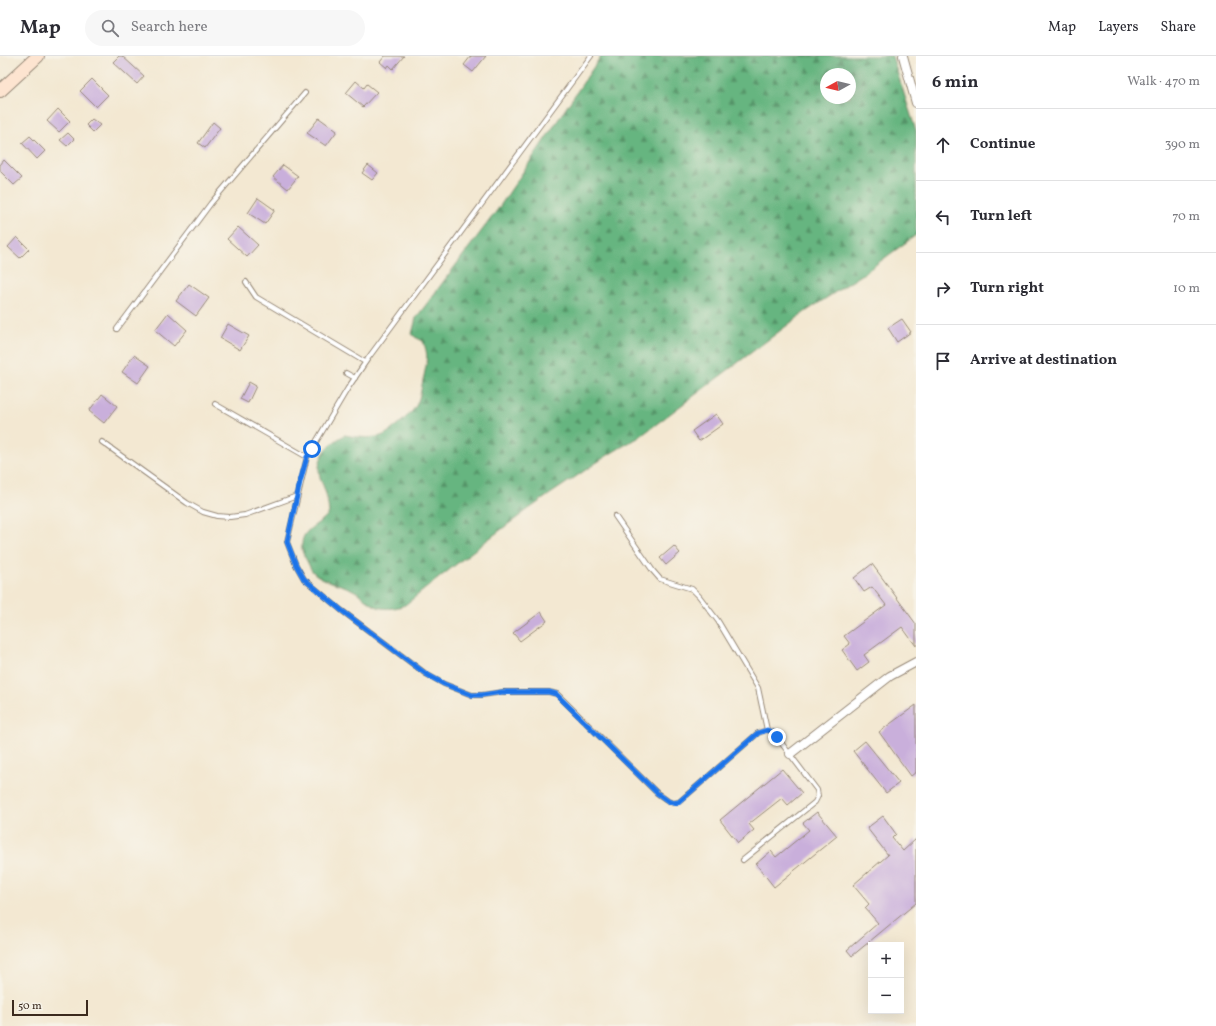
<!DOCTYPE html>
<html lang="en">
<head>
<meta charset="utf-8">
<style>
  body { margin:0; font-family:Vollkorn,serif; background:#f7f7f7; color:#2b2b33 }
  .controls { position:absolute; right:12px; bottom:12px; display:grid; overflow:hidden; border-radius:0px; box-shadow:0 4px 16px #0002 }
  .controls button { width:36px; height:36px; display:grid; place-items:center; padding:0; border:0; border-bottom:1px solid #e1e1e2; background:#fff; color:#2b2b33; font:20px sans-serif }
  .compass { position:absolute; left:820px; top:12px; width:36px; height:36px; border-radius:50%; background:#fff; box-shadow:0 4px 16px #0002; rotate:262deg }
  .scale { position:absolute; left:12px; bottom:10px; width:76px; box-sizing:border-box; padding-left:4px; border:2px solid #3b2a1e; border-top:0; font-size:11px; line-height:14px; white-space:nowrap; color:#3b2a1e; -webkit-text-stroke:3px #f7f3e8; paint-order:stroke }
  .stop { position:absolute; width:12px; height:12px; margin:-9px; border:3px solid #1a73e8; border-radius:50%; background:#fff }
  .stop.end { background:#1a73e8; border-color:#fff; box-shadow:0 1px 4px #0008 }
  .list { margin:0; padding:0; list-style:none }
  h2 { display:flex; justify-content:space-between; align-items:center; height:52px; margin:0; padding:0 16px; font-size:17px }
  h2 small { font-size:13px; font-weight:400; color:#7c7c81 }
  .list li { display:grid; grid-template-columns:26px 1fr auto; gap:12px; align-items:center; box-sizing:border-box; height:72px; padding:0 16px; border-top:1px solid #e1e1e2 }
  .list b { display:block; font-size:15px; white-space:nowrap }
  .list em { font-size:13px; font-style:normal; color:#7c7c81 }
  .icon { flex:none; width:22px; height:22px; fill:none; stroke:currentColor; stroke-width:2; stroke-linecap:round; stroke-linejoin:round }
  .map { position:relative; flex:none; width:916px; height:970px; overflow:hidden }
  header { display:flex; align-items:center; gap:24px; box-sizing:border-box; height:56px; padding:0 20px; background:#fff; border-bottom:1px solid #e1e1e2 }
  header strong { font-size:19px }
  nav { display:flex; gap:22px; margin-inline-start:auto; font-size:14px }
  .search { width:280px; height:36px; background:#f7f7f7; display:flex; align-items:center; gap:10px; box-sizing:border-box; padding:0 14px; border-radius:22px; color:#7c7c81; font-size:15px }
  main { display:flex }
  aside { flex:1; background:#fff }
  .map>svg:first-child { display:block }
  .forest { fill:url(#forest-firs); stroke:#50704f; fill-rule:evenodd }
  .building { fill:#c9afdb }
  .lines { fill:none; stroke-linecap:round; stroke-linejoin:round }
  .lane-casing { stroke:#978978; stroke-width:6 }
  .street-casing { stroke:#978978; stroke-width:10 }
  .secondary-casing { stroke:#978978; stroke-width:14 }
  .lane { stroke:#fff; stroke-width:4 }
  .street { stroke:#fff; stroke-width:8 }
  .secondary { stroke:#fde4d0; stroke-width:12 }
  .route { stroke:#1a73e8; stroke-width:5 }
</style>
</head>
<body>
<header>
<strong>Map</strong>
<div class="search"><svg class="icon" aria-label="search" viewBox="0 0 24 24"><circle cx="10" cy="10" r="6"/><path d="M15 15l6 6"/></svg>Search here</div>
<nav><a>Map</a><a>Layers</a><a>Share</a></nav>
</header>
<main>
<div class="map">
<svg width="916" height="970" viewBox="0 0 916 970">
  <defs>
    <pattern id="forest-firs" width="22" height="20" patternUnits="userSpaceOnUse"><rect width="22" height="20" fill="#66b580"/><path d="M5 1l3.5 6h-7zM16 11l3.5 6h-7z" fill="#559368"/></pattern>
  </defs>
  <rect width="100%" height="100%" fill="#f7f3e8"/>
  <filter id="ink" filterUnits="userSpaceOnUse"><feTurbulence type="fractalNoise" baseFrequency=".025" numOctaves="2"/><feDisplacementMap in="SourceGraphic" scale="8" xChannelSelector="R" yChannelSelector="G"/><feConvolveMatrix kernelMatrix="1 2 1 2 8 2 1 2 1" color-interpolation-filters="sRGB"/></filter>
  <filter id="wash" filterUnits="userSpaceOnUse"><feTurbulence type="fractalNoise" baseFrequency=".012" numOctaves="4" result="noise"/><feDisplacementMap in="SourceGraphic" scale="16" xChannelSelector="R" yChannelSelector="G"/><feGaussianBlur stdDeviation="0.9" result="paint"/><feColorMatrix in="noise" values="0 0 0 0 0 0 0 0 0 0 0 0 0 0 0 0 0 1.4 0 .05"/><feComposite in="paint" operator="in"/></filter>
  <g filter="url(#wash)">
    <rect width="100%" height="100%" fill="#f3e8d2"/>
    <!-- forest -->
    <path class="forest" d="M601 0H892L916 75V179L863 218 805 256 638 382C614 394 593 409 571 424 513 462 459 506 405 549 396 552 388 554 378 551 370 548 363 540 355 535 343 528 323 526 313 516 311 514 309 509 307 505 304 500 301 495 302 488 302 472 322 468 329 457 328 448 327 440 324 432 323 428 320 425 320 421 315 402 329 387 345 379 356 381 369 383 381 380 389 378 412 357 416 350 421 340 421 331 424 320 427 305 429 300 423 285L415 281 412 278 416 262 498 153ZM826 18H850V42H826Z"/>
    <g id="blocks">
      <!-- building -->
      <g class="building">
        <path d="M119 0H122L144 20 137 28 113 6Z"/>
        <path d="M385 0H404L393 13 389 9 387 12 380 6Z"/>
        <path d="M471 0H486L473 16 464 9Z"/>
        <path d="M92 23 108 39 96 51 80 35Z"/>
        <path d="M356 25 364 32 367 28 377 36 363 51 346 37Z"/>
        <path d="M58 53 70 65 59 76 47 65Z"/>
        <path d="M319 62 337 75 326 90 307 77Z"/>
        <path d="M92 63 100 69 93 76 86 69Z"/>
        <path d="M213 66 220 72 205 92 198 87Z"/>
        <path d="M68 77 74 83 67 90 60 84Z"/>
        <path d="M30 80 45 95 37 103 22 87Z"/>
        <path d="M4 104 22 122 14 129 0 115V109Z"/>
        <path d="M283 109 298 120 288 133 273 121Z"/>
        <path d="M368 109 378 117 372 124 362 117Z"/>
        <path d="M258 142 275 154 265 168 248 157Z"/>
        <path d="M238 171 258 189 247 201 227 183Z"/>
        <path d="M17 181 29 193 20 202 8 191Z"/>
        <path d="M189 228 209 242 196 260 176 245Z"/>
        <path d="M168 257 187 274 174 290 155 274Z"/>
        <path d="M902 263 911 276 897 286 888 272Z"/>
        <path d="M228 268 249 280 240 294 220 282Z"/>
        <path d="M134 299 150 310 138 327 122 316Z"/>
        <path d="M249 326 256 330 248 347 240 343Z"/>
        <path d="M102 338 117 350 104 367 89 355Z"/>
        <path d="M716 358 723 368 699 385 692 375Z"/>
        <path d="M674 490 680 497 666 509 660 502Z"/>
        <path d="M872 508 916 568V590L902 571 864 599 869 606 857 615 842 594 850 588 844 580 886 549 872 531 864 536 854 522Z"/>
        <path d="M541 556 547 565 520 585 513 577Z"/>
        <path d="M916 649V716L911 720 879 676Z"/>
        <path d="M865 685 899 727 886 737 853 695Z"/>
        <path d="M782 713 802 737 788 749 782 742 749 768 754 774 738 787 720 764Z"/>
        <path d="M817 756 837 780 774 831 756 808 771 795 776 801 809 774 803 767Z"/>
        <path d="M883 760 896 778 892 782 903 795 916 783V847L852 900 847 894 878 867 865 852 869 848 853 829 888 799 867 772Z"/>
      </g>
    </g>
  </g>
  <g filter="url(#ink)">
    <use href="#blocks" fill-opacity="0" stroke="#978978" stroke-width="1"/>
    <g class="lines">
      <defs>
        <g id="lane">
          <path d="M591 0 369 301 348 332 307 401 287 486 296 509 304 523 341 554 426 618 444 628 472 639H482L503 636H549L557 638 657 737 668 745 673 747 679 746 758 677 767 674 773 676 817 734 818 740 815 746 743 804"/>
          <path d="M246 226 256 241 365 306"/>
          <path d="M117 273 211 147 305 37"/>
          <path d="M346 317 355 322"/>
          <path d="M215 348 307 401"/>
          <path d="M102 386 187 447 203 456 217 460 230 461 245 459 297 440"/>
          <path d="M615 460 653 515 660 523 692 533 699 540 718 565 758 632 767 674"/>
        </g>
        <g id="street">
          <path d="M903 0 916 47"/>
          <path d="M790 698 890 620 916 606"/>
        </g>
        <path id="secondary" d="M0 35 38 0"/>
      </defs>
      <!-- lane casing -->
      <use href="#lane" class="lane-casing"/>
      <!-- street casing -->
      <use href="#street" class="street-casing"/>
      <!-- secondary casing -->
      <use href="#secondary" class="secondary-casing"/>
      <!-- lane -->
      <use href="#lane" class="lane"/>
      <!-- street -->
      <use href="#street" class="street"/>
      <!-- secondary -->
      <use href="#secondary" class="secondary"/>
    </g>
  </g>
  <g class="lines" filter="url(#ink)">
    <!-- route -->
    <path class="route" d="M312 393 307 401 300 426 287 486 296 509 304 523 341 554 426 618 444 628 472 639H482L502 636H549L556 638 657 737 668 745 673 747 679 746 758 677 767 674 773 676 777 681"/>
  </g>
</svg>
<div class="controls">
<button>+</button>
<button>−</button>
</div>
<svg class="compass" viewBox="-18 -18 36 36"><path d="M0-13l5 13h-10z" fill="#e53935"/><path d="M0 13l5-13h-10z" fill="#7c7c81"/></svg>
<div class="scale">50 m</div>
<div class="stop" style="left:312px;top:393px"></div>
<div class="stop end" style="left:777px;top:681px"></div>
</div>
<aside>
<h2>6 min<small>Walk · 470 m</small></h2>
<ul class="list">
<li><svg class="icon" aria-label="ahead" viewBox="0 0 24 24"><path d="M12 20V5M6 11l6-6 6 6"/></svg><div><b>Continue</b></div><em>390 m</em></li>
<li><svg class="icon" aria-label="left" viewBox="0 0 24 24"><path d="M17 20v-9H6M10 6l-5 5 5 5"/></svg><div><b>Turn left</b></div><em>70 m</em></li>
<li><svg class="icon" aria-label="right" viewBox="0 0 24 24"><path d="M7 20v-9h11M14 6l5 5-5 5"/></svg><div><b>Turn right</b></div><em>10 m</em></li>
<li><svg class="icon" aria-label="arrive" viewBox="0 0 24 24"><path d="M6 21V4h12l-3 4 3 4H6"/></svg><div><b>Arrive at destination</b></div></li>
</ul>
</aside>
</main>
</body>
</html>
